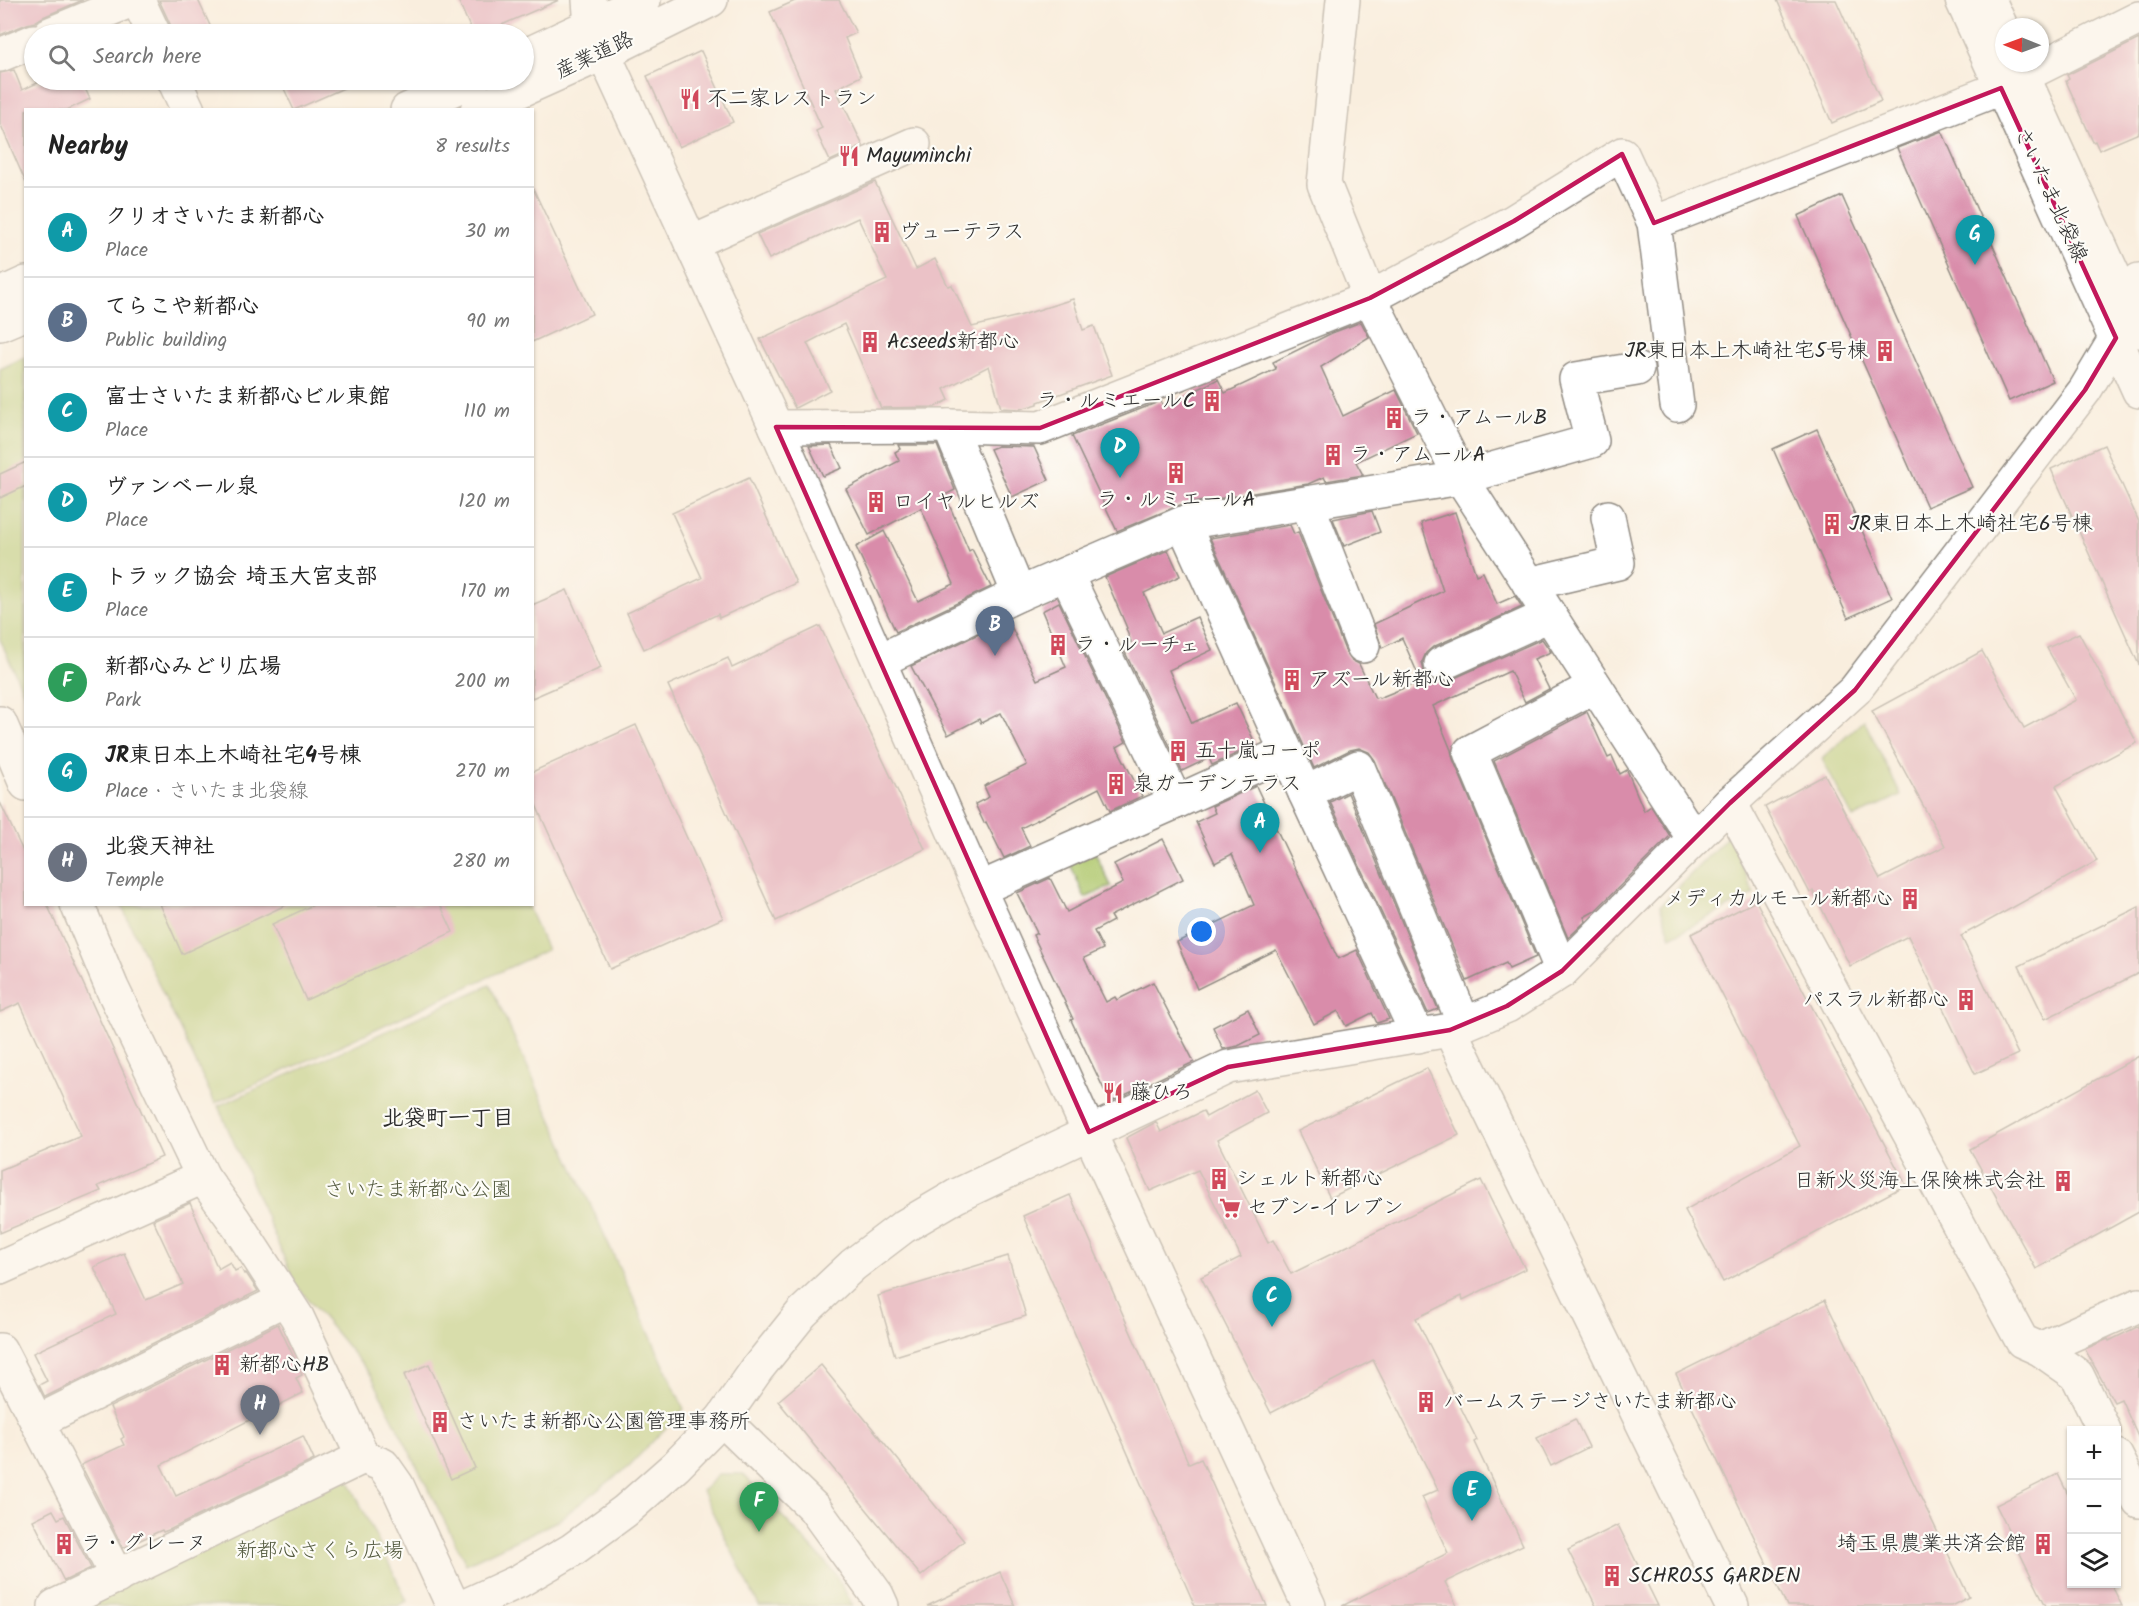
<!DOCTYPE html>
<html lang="en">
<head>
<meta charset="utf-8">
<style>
  body { margin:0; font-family:Kalam,"Klee One",sans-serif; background:#f6f6f6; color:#222 }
  .controls { position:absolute; right:18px; bottom:18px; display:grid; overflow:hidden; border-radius:0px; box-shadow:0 2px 4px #0004 }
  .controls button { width:54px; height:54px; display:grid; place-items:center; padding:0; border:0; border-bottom:2px solid #e0e0e0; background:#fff; color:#222; font:30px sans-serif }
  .compass { position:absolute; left:1995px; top:18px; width:54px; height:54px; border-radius:50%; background:#fff; box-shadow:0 2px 4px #0004; rotate:271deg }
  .you { position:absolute; left:1202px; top:932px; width:21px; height:21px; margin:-15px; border:4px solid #fff; border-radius:50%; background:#1a73e8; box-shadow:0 0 0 9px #1a73e833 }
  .badge { display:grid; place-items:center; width:39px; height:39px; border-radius:50%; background:#b45309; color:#fff; font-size:20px; font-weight:700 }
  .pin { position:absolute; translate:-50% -50px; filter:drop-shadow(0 2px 3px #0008) }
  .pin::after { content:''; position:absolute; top:32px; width:21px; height:18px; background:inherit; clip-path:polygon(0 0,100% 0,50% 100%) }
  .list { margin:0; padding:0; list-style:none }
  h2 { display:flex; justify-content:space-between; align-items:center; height:78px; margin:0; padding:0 24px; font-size:26px }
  h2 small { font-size:20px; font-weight:400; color:#767676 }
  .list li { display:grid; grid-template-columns:39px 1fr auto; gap:18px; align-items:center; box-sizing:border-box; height:90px; padding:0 24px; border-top:2px solid #e0e0e0 }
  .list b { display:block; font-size:22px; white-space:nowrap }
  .list p { margin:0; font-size:20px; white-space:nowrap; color:#767676 }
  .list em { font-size:20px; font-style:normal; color:#767676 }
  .icon { flex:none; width:33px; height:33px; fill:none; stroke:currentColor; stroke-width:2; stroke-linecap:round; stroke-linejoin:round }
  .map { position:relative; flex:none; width:2139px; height:1606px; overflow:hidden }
  .search { position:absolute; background:#fff; box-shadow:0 2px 4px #0004; left:24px; top:24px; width:510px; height:66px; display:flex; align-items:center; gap:15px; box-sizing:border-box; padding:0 21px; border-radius:33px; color:#767676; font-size:22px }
  .panel { position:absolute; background:#fff; box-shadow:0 2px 4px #0004; left:24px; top:108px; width:510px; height:798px; border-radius:0px }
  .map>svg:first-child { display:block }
  .green { fill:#b0c86e; stroke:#6e7a4c; stroke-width:1.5 }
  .building { fill:#d98caa }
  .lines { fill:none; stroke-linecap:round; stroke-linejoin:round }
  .minor-casing { stroke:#928c84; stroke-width:36 }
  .major-casing { stroke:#928c84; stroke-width:36 }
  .minor { stroke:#fff; stroke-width:33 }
  .major { stroke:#fff; stroke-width:33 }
  .marked { fill:none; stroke:#c2185b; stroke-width:4.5; stroke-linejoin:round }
  .labels { text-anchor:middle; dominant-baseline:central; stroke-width:4.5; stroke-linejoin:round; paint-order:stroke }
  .street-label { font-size:21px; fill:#2b2b2b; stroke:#fdfcf7 }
  .poi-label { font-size:21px; fill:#2b2b2b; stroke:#fdfcf7; text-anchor:start }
  .park-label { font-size:21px; fill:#535a3f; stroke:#fdfcf7 }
  .neighbourhood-label { font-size:22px; font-weight:bold; fill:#2b2b2b; stroke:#fdfcf7 }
</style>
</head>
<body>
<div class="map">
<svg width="2139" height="1606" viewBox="0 0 2139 1606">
  <rect width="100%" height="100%" fill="#fdfcf7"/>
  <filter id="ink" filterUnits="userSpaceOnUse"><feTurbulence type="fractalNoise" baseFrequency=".0167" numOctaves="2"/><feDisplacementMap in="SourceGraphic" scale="12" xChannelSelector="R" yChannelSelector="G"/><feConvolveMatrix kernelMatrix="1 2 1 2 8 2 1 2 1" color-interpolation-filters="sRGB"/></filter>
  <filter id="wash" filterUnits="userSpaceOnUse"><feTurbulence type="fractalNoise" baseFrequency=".008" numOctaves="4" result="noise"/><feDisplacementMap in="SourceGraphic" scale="24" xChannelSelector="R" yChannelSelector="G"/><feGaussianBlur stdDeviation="1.35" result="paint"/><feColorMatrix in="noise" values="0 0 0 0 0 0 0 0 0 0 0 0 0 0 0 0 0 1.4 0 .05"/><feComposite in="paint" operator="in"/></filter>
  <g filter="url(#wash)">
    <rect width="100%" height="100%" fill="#f9eede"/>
    <!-- green -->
    <g class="green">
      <path d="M25 357V696L0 639V369Z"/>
      <path d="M1864 720 1901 795 1853 818 1822 759Z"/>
      <path d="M1729 835 1754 894 1671 937 1660 906Z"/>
      <path d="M1093 848 1111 886 1085 898 1068 859Z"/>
      <path d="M121 905H527L547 950 215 1103Z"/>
      <path d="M490 985 684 1409 629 1466 557 1521 466 1564 371 1375 296 1285 218 1106Z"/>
      <path d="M719 1474H743L834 1572 853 1606H759L702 1491Z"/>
      <path d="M347 1477 407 1601 398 1606H78Z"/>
    </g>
    <g id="blocks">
      <!-- building -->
      <g class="building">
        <path d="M0 0H83L43 17 35 22 27 24 0 35Z"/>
        <path d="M159 0H198L214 34H173L171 26Z"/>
        <path d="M458 0H559L481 34H473Z"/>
        <path d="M797 0H839L856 33 845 38 861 76 836 89 863 146 830 161 816 131 822 128 770 12Z"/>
        <path d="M1777 0H1836L1881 101 1832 123Z"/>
        <path d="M2139 39V133L2099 150 2095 141 2093 142 2066 81 2069 79 2067 75Z"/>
        <path d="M701 51 733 122 679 147 647 76Z"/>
        <path d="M14 70 22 90 44 80H81L90 99 67 110H26V183L0 123V73Z"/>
        <path d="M280 80H362L294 110Z"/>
        <path d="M1942 131 2053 381 2009 401 1897 148Z"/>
        <path d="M875 182 916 269 935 259 948 286 952 285 972 327 1019 316 1073 299 1083 330 1094 326 1112 375 1038 402V404L1020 409 1001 408 989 366 944 389 949 400 935 407 881 408 844 324 807 343 830 390 795 408 760 339 887 280 858 218 769 259 757 234Z"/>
        <path d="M532 186 592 314 532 342Z"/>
        <path d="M1842 196 1972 487 1927 507 1798 216Z"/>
        <path d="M1361 322 1369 337 1321 367 1343 416 1396 390 1417 433 1356 462 1363 475 1326 481 1324 477 1308 484 1180 505 1117 531 1072 436 1161 401 1164 407 1218 379 1225 393 1276 369 1273 362 1332 333Z"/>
        <path d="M1817 429 1892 598 1848 618 1773 449Z"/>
        <path d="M831 445 842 468 823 476 809 446Z"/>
        <path d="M898 445H937L955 490 945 495 969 551 972 549 991 587 896 632 856 547 884 531 918 601 954 584 921 508 869 535 846 489 899 461 895 452 900 449Z"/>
        <path d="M2104 445 2139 522V665L2051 469Z"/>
        <path d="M998 446 1034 447 1049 480 1012 497 990 449Z"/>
        <path d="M26 462V486L0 498V474Z"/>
        <path d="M749 478 796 583 719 618 718 614 644 649 627 613 702 578 672 513Z"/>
        <path d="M1372 511 1380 532 1344 546 1333 519Z"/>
        <path d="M1455 512 1476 575 1483 572 1497 604 1515 596 1522 607 1433 647 1426 653 1422 662 1424 672 1431 680 1439 683 1448 681 1542 639 1551 652 1534 659 1549 689 1525 702 1510 671 1433 706 1451 750 1453 759 1536 957 1509 969 1506 963 1467 981 1375 760 1369 752 1359 748 1350 750 1314 768 1210 538 1290 525 1294 534 1298 532 1346 653 1351 660 1359 664 1375 698 1378 697 1379 698 1421 681 1402 638 1382 648 1374 624 1443 591 1421 523Z"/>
        <path d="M1168 550 1180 576 1144 593 1162 633 1197 617 1212 650 1169 670 1192 723 1236 703 1256 745 1212 765 1209 758 1182 771 1122 646 1131 642 1126 629 1127 628 1105 577Z"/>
        <path d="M567 590 601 668 532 698V605Z"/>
        <path d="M1059 602 1126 742 1117 747 1142 796 1110 811 1099 788 1021 828 1030 846 1004 858 986 822 984 823 975 804 989 797 984 786 1027 765 1001 713 981 723 979 719 948 735 911 666 1008 620 1037 680 1066 667 1042 611Z"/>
        <path d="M820 626 925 849 776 921 668 685 728 658 732 668Z"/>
        <path d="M2079 633 2137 743 2056 786 2097 861 1961 936 2018 1054 1975 1074 1908 936 1850 966 1813 891 1810 893 1765 807 1825 775 1880 879 1945 846 1872 711 1982 651 2024 728 2076 700 2047 648Z"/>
        <path d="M1587 712 1608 758 1612 756 1620 774 1627 770 1644 811 1651 806 1670 836 1595 911 1584 917 1586 921 1568 938 1494 761Z"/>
        <path d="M636 725 723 918 610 969 532 796V772Z"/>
        <path d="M1256 786 1338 959 1357 950 1389 1019 1377 1023 1372 1013 1346 1026 1338 1011 1314 1024 1276 950 1197 989 1177 942 1254 905 1232 854 1215 863 1196 822 1215 813 1212 806Z"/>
        <path d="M1348 793 1438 1009 1428 1013 1330 802Z"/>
        <path d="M0 802 26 858V904H47L162 1157 98 1186 101 1191 0 1233V1170L81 1136 20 1003 0 1012Z"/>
        <path d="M1163 839 1183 879 1110 916 1113 921 1094 931 1103 949 1084 958 1106 1002 1115 997 1117 1000 1153 982 1194 1062 1110 1102 1071 1020 1073 1019 1033 935 1037 933 1017 893 1050 878 1067 912 1123 883 1114 864Z"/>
        <path d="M1756 901 1906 1185 1723 1282 1685 1210 1800 1146 1691 934Z"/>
        <path d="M160 904H288L182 954Z"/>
        <path d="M315 904H440L453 932 306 1000 272 924Z"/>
        <path d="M2139 907V973L2045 1019 2019 966Z"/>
        <path d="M1248 1009 1260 1035 1238 1046 1223 1049 1213 1027Z"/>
        <path d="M2139 1056V1212L2036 1269 1970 1149Z"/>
        <path d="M1427 1068 1459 1135 1330 1198 1298 1131Z"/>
        <path d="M1255 1090 1267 1113 1217 1140 1268 1243 1273 1240 1291 1274 1481 1180 1525 1269 1463 1300 1462 1296 1416 1318 1477 1440 1474 1442 1523 1545 1445 1582 1457 1606H1342L1448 1553 1422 1497 1438 1490 1373 1360 1271 1413 1201 1277 1241 1257 1198 1170 1150 1191 1126 1138 1156 1122 1161 1132 1203 1111 1206 1117Z"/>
        <path d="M1070 1195 1189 1464 1201 1459 1267 1606H1195L1023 1216Z"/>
        <path d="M190 1203 218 1269 230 1262 235 1271 241 1268 244 1274 246 1273 258 1291 45 1397 39 1385 47 1381 33 1353 116 1314 94 1267 124 1253 146 1300 183 1284 153 1220Z"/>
        <path d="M1008 1256 1026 1316 895 1356 878 1296Z"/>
        <path d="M1825 1300 1969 1597 1951 1606H1787L1676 1374Z"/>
        <path d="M278 1324 302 1375 296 1378 303 1393 161 1465 176 1496 303 1436 314 1460 171 1529 163 1532 162 1530 123 1548 81 1465 124 1445 121 1439 124 1437 110 1407Z"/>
        <path d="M2139 1326V1439L2121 1399 2114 1402 2085 1349 2108 1339 2109 1341Z"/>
        <path d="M429 1364 475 1468 451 1479 404 1375Z"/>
        <path d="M821 1365 964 1541 921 1576 778 1401Z"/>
        <path d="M1575 1419 1589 1447 1551 1466 1537 1438Z"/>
        <path d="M2058 1474 2072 1503V1584H2111L2122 1606H2046L1996 1505Z"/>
        <path d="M53 1510 58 1519 64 1516 91 1568 64 1581 33 1520Z"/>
        <path d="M1618 1525 1658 1606H1596L1568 1550Z"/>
        <path d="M1000 1572 1015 1606H927Z"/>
      </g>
    </g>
  </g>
  <g filter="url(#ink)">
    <use href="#blocks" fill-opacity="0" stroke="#928c84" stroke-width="1.5"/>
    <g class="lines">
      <defs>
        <g id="minor">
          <path d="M138 0 154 34"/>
          <path d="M589 0 591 26 776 427 979 889 1089 1132 1309 1606"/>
          <path d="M1343 0 1324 184 1370 298 1461 478 1694 839"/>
          <path d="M50 34 132 0"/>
          <path d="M0 55 34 41"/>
          <path d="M2023 76 2139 18"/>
          <path d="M174 80 188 110"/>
          <path d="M1654 223 2001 88"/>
          <path d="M691 243 914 144"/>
          <path d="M949 426 1019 594"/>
          <path d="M776 427 949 426 1040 428 1370 298 1514 221 1622 154 1654 223 1677 405"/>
          <path d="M1307 503 1363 646"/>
          <path d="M1183 523 1305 793 1418 1036"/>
          <path d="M1066 574 1176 802"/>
          <path d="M1529 584 1618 563 1608 517"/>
          <path d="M879 661 1019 594 1183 523 1461 478 1592 441 1576 379 1637 369"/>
          <path d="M1441 664 1549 615"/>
          <path d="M0 723 26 784"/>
          <path d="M1305 793 1358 767 1464 1024"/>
          <path d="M1730 803 2022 1341 2040 1349 2077 1375 2104 1430"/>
          <path d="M979 889 1176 802 1286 752"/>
          <path d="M77 904 112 988 203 1177 234 1220 297 1317 363 1457 383 1465 397 1485 453 1606"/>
          <path d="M1562 971 1470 752 1595 686"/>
          <path d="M1450 1030 1732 1606"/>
          <path d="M0 1268 203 1177"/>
          <path d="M2040 1349 2139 1305"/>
          <path d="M0 1350 117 1577"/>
          <path d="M722 1419 814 1508 877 1595 882 1606"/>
          <path d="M37 1422 285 1299"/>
          <path d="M2116 1456 2139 1501"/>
          <path d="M55 1606 363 1457"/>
          <path d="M465 1606 519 1581 572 1550 625 1511 676 1466 722 1419 757 1369 802 1313 853 1265 903 1227 956 1196 1228 1067 1450 1030 1507 1006 1562 971 1730 803 1855 690 2085 390 2116 338 2139 280"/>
        </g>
        <g id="major">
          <path d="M1962 0 2139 391"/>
          <path d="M1989 0 2004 33"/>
          <path d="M524 56 644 0"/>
          <path d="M2017 63 2139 331"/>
          <path d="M407 110 473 80"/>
          <path d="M477 110 604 53 711 0"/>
          <path d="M0 295 26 283"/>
          <path d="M0 324 26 313"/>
        </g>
      </defs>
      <!-- minor casing -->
      <use href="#minor" class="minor-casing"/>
      <!-- major casing -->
      <use href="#major" class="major-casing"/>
      <!-- minor -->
      <use href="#minor" class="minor"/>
      <!-- major -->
      <use href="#major" class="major"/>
    </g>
  </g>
  <!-- marked area -->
  <path d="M0 0H2139V1606H0ZM2001 88 2116 338 2085 390 1855 690 1730 803 1562 971 1507 1006 1450 1030 1228 1067 1089 1132 776 427 1040 428 1370 298 1514 221 1622 154 1654 223Z" fill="#f9eede" fill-opacity=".55" fill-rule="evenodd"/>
  <path class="marked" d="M2001 88 2116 338 2085 390 1855 690 1730 803 1562 971 1507 1006 1450 1030 1228 1067 1089 1132 776 427 1040 428 1370 298 1514 221 1622 154 1654 223Z"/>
  <!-- icons -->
  <defs>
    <symbol id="restaurant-bare" viewBox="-9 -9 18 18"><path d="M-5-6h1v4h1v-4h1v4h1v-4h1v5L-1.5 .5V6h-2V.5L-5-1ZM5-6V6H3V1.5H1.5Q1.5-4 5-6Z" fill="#d1495b" stroke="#fdfcf7" stroke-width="2.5" paint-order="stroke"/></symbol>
    <symbol id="building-bare" viewBox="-9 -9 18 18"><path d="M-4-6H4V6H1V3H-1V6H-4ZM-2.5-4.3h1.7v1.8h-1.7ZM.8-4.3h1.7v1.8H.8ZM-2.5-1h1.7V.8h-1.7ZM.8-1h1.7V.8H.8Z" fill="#d1495b" stroke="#fdfcf7" stroke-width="2.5" paint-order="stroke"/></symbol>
    <symbol id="supermarket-bare" viewBox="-9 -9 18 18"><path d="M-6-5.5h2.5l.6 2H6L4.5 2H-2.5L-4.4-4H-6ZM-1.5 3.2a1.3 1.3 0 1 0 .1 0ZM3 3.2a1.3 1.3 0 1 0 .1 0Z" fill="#d1495b" stroke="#fdfcf7" stroke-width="2.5" paint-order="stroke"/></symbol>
  </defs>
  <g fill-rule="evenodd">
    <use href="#restaurant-bare" x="675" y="84" width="30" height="30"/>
    <use href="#restaurant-bare" x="834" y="141" width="30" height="30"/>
    <use href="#building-bare" x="867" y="217" width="30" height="30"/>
    <use href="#building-bare" x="855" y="327" width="30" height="30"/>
    <use href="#building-bare" x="1870" y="336" width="30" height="30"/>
    <use href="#building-bare" x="1197" y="386" width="30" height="30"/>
    <use href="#building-bare" x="1379" y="403" width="30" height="30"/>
    <use href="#building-bare" x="1318" y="440" width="30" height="30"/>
    <use href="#building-bare" x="1161" y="458" width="30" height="30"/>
    <use href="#building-bare" x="861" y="487" width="30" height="30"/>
    <use href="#building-bare" x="1817" y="509" width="30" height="30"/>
    <use href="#building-bare" x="1043" y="630" width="30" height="30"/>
    <use href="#building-bare" x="1277" y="665" width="30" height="30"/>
    <use href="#building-bare" x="1163" y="736" width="30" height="30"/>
    <use href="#building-bare" x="1101" y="769" width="30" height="30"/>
    <use href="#building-bare" x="1895" y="884" width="30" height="30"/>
    <use href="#building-bare" x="1951" y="985" width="30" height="30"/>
    <use href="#restaurant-bare" x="1098" y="1078" width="30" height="30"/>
    <use href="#building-bare" x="1204" y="1164" width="30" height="30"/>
    <use href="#building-bare" x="2048" y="1166" width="30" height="30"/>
    <use href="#supermarket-bare" x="1215" y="1193" width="30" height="30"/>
    <use href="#building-bare" x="207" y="1350" width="30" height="30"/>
    <use href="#building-bare" x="1411" y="1387" width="30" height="30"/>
    <use href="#building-bare" x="425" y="1407" width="30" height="30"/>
    <use href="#building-bare" x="49" y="1529" width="30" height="30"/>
    <use href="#building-bare" x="2028" y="1529" width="30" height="30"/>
    <use href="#building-bare" x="1597" y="1561" width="30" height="30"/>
  </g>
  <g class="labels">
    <!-- street labels -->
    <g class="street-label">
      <text transform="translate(595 56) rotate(-25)">産業道路</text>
      <text transform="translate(2050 195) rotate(65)">さいたま北袋線</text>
    </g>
    <!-- poi labels -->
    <g class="poi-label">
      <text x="707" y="99">不二家レストラン</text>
      <text x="866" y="156">Mayuminchi</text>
      <text x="899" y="232">ヴューテラス</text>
      <text x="887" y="342">Acseeds新都心</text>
      <text x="1868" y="351" text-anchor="end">JR東日本上木崎社宅5号棟</text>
      <text x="1195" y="401" text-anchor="end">ラ・ルミエールC</text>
      <text x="1411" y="418">ラ・アムールB</text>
      <text x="1350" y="455">ラ・アムールA</text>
      <text x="1176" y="500" text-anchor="middle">ラ・ルミエールA</text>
      <text x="893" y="502">ロイヤルヒルズ</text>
      <text x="1849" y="524">JR東日本上木崎社宅6号棟</text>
      <text x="1075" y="645">ラ・ルーチェ</text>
      <text x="1309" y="680">アズール新都心</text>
      <text x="1195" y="751">五十嵐コーポ</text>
      <text x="1133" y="784">泉ガーデンテラス</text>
      <text x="1893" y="899" text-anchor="end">メディカルモール新都心</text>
      <text x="1949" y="1000" text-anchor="end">パスラル新都心</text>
      <text x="1130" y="1093">藤ひろ</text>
      <text x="1236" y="1179">シェルト新都心</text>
      <text x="2046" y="1181" text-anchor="end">日新火災海上保険株式会社</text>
      <text x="1247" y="1208">セブン-イレブン</text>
      <text x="239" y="1365">新都心HB</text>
      <text x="1443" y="1402">バームステージさいたま新都心</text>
      <text x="457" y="1422">さいたま新都心公園管理事務所</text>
      <text x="81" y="1544">ラ・グレーヌ</text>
      <text x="2026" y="1544" text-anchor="end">埼玉県農業共済会館</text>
      <text x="1629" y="1576">SCHROSS GARDEN</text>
    </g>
    <!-- park labels -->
    <g class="park-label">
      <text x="418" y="1190">さいたま新都心公園</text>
      <text x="320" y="1551">新都心さくら広場</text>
    </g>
    <!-- neighbourhood labels -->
    <g class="neighbourhood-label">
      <text x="448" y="1119">北袋町一丁目</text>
    </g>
  </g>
</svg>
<div class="controls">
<button>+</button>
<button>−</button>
<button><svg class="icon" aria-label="layers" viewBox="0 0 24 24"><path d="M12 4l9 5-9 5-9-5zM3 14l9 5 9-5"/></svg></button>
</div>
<svg class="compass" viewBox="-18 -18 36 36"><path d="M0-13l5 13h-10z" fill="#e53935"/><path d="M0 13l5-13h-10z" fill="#767676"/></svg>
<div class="you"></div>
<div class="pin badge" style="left:1260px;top:853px;background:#0f9aa8">A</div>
<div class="pin badge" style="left:995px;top:656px;background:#5c6f8a">B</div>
<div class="pin badge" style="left:1272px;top:1327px;background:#0f9aa8">C</div>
<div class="pin badge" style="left:1120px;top:478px;background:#0f9aa8">D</div>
<div class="pin badge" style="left:1472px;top:1521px;background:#0f9aa8">E</div>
<div class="pin badge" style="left:759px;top:1532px;background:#2e9e5b">F</div>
<div class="pin badge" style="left:1975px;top:265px;background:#0f9aa8">G</div>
<div class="pin badge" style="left:260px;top:1435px;background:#6b7280">H</div>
<div class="search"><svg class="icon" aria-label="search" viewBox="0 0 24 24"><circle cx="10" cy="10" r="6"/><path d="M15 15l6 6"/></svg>Search here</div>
<section class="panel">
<h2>Nearby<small>8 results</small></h2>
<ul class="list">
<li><span class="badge" style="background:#0f9aa8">A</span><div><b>クリオさいたま新都心</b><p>Place</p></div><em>30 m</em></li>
<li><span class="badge" style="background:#5c6f8a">B</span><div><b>てらこや新都心</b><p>Public building</p></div><em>90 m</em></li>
<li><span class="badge" style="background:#0f9aa8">C</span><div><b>富士さいたま新都心ビル東館</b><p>Place</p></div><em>110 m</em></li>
<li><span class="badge" style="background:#0f9aa8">D</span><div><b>ヴァンベール泉</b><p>Place</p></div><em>120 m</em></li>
<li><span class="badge" style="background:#0f9aa8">E</span><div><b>トラック協会 埼玉大宮支部</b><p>Place</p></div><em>170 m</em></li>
<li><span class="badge" style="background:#2e9e5b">F</span><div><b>新都心みどり広場</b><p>Park</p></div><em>200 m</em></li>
<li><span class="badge" style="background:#0f9aa8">G</span><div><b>JR東日本上木崎社宅4号棟</b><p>Place · さいたま北袋線</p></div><em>270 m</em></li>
<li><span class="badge" style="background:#6b7280">H</span><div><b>北袋天神社</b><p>Temple</p></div><em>280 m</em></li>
</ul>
</section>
</div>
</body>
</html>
